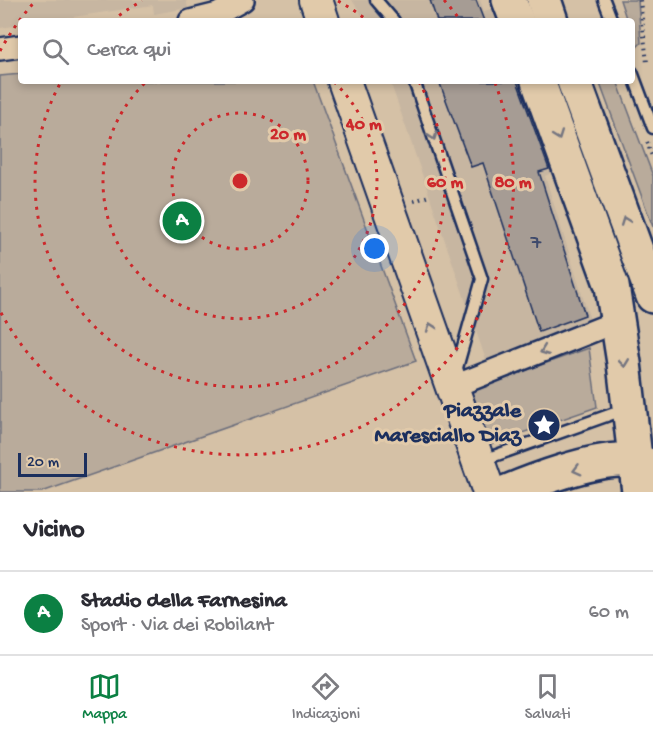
<!DOCTYPE html>
<html lang="it">
<head>
<meta charset="utf-8">
<style>
  body { margin:0; font-family:"Gochi Hand",sans-serif; background:#f7f7f7; color:#2b2b33 }
  .scale { position:absolute; left:18px; bottom:15px; width:69px; box-sizing:border-box; padding-left:6px; border:3px solid #1b2f5e; border-top:0; font-size:16px; line-height:21px; white-space:nowrap; color:#1b2f5e; -webkit-text-stroke:4px #e1caaa; paint-order:stroke }
  .you { position:absolute; left:375px; top:249px; width:21px; height:21px; margin:-15px; border:4px solid #fff; border-radius:50%; background:#1a73e8; box-shadow:0 0 0 9px #1a73e833 }
  .badge { display:grid; place-items:center; width:39px; height:39px; border-radius:50%; background:#0b8043; color:#fff; font-size:20px; font-weight:700 }
  .pin { position:absolute; translate:-50% -50%; border:3px solid #fff; box-shadow:0 2px 6px #0006 }
  .list { margin:0; padding:0; list-style:none }
  h2 { display:flex; justify-content:space-between; align-items:center; height:78px; margin:0; padding:0 24px; font-size:26px }
  h2 small { font-size:20px; font-weight:400; color:#7c7c81 }
  .list li { display:grid; grid-template-columns:39px 1fr auto; gap:18px; align-items:center; box-sizing:border-box; height:84px; padding:0 24px; border-top:2px solid #e1e1e2 }
  .list b { display:block; font-size:22px; white-space:nowrap }
  .list p { margin:0; font-size:20px; white-space:nowrap; color:#7c7c81 }
  .list em { font-size:20px; font-style:normal; color:#7c7c81 }
  .icon { flex:none; width:33px; height:33px; fill:none; stroke:currentColor; stroke-width:2; stroke-linecap:round; stroke-linejoin:round }
  .map { position:relative; flex:none; width:653px; height:492px; overflow:hidden }
  .search { position:absolute; background:#fff; box-shadow:0 3px 9px #0003; left:18px; right:18px; top:18px; height:66px; display:flex; align-items:center; gap:15px; box-sizing:border-box; padding:0 21px; border-radius:6px; color:#7c7c81; font-size:22px }
  .sheet { height:162px; background:#fff }
  nav { display:flex; justify-content:space-around; align-items:center; box-sizing:border-box; height:84px; border-top:2px solid #e1e1e2; background:#fff; font-size:16px; color:#7c7c81 }
  nav a { display:grid; justify-items:center; gap:3px }
  nav .on { color:#0b8043 }
  .map>svg:first-child { display:block }
  .built { fill:#c7b6a1 }
  .green { fill:#b9ab9b; stroke:#6a6d7c; stroke-width:1.5 }
  .building { fill:#a69c94; stroke:#1b2f5e; stroke-width:1.5 }
  .lines { fill:none; stroke-linecap:round; stroke-linejoin:round }
  .lane-casing { stroke:#1b2f5e; stroke-width:15 }
  .street-casing { stroke:#1b2f5e; stroke-width:26 }
  .secondary-casing { stroke:#1b2f5e; stroke-width:36 }
  .primary-casing { stroke:#1b2f5e; stroke-width:38 }
  .path { stroke:#1b2f5e; stroke-width:4; stroke-dasharray:1.5 4.5; stroke-linecap:butt }
  .lane { stroke:#e1caaa; stroke-width:10 }
  .street { stroke:#e1caaa; stroke-width:21 }
  .secondary { stroke:#e1caaa; stroke-width:32 }
  .primary { stroke:#e1caaa; stroke-width:33 }
  .oneway { stroke:#747580 }
  .ring { fill:none; stroke:#cd282b; stroke-width:3; stroke-dasharray:3 6 }
  .labels { text-anchor:middle; dominant-baseline:central; stroke-width:6; stroke-linejoin:round; paint-order:stroke }
  .number-label { font-size:20px; fill:#3e4a6c }
  .poi-label { font-size:22px; font-weight:bold; fill:#1b2f5e; stroke:#e1caaa; text-anchor:end }
  .centre { fill:#cd282b; stroke:#e1caaa; stroke-width:3 }
  .ring-label { font-size:18px; text-anchor:middle; font-weight:bold; fill:#cd282b; stroke:#e1caaa; stroke-width:6; stroke-linejoin:round; paint-order:stroke }
</style>
</head>
<body>
<div class="map">
<svg width="653" height="492" viewBox="0 0 653 492">
  <rect width="100%" height="100%" fill="#d5c1a6"/>
  <filter id="ink" filterUnits="userSpaceOnUse"><feTurbulence type="fractalNoise" baseFrequency=".0167" numOctaves="2"/><feDisplacementMap in="SourceGraphic" scale="12" xChannelSelector="R" yChannelSelector="G"/><feConvolveMatrix kernelMatrix="1 2 1 2 8 2 1 2 1" color-interpolation-filters="sRGB"/></filter>
  <g filter="url(#ink)">
    <!-- built -->
    <g class="built">
      <path d="M0 0H186L188 8 154 14 153 5 46 21H21V25L0 28Z"/>
      <path d="M352 0H480L484 11 491 9 496 21H366Z"/>
      <path d="M390 81H518L551 173 545 176 590 320 487 363Z"/>
    </g>
    <!-- green -->
    <g class="green">
      <path d="M620 0H638L641 43 637 47 632 37V21H627Z"/>
      <path d="M21 74V81H313L416 361 42 492H0V76Z"/>
      <path d="M599 81H617L653 176V227Z"/>
      <path d="M589 348 597 407 490 444 471 390Z"/>
    </g>
    <!-- building -->
    <g class="building">
      <path d="M430 0H476L484 21H437Z"/>
      <path d="M439 81H517L549 169 539 172 585 315 539 332 483 163 471 167Z"/>
    </g>
    <g class="lines">
      <defs>
        <g id="lane">
          <path d="M376 0 394 21"/>
          <path d="M604 0 612 21"/>
          <path d="M632 72 653 128"/>
          <path d="M414 81 482 279 455 375"/>
          <path d="M480 461 626 409"/>
        </g>
        <g id="street">
          <path d="M190 21 218 14 243 0"/>
          <path d="M0 49 21 46"/>
          <path d="M452 387 618 321"/>
        </g>
        <g id="secondary">
          <path d="M316 0 323 21"/>
          <path d="M344 81 489 492"/>
        </g>
        <g id="primary">
          <path d="M509 0 517 21"/>
          <path d="M544 0 551 21"/>
          <path d="M538 81 612 286 624 363 639 492"/>
          <path d="M574 81 653 296"/>
          <path d="M507 492C536 480 590 460 621 460 632 460 642 464 653 466"/>
        </g>
      </defs>
      <!-- lane casing -->
      <use href="#lane" class="lane-casing"/>
      <!-- street casing -->
      <use href="#street" class="street-casing"/>
      <!-- secondary casing -->
      <use href="#secondary" class="secondary-casing"/>
      <!-- primary casing -->
      <use href="#primary" class="primary-casing"/>
      <!-- path -->
      <g class="path">
        <path d="M640 0 647 63"/>
        <path d="M647 142 653 159"/>
        <path d="M414 201 429 196"/>
      </g>
      <!-- lane -->
      <use href="#lane" class="lane"/>
      <!-- street -->
      <use href="#street" class="street"/>
      <!-- secondary -->
      <use href="#secondary" class="secondary"/>
      <!-- primary -->
      <use href="#primary" class="primary"/>
    </g>
    <!-- one-way arrows -->
    <defs><path id="oneway-chevron" d="M-2-3.5L2.5 0L-2 3.5" fill="none" stroke-width="1.6" stroke-linecap="round" stroke-linejoin="round" transform="scale(1.5)"/></defs>
    <g class="oneway">
      <use href="#oneway-chevron" transform="translate(433 136) rotate(71)"/>
      <use href="#oneway-chevron" transform="translate(558 136) rotate(70)"/>
      <use href="#oneway-chevron" transform="translate(625 221) rotate(-110)"/>
      <use href="#oneway-chevron" transform="translate(431 327) rotate(-109)"/>
      <use href="#oneway-chevron" transform="translate(544 351) rotate(159)"/>
      <use href="#oneway-chevron" transform="translate(624 363) rotate(83)"/>
      <use href="#oneway-chevron" transform="translate(577 470) rotate(165)"/>
    </g>
  </g>
  <!-- distance rings -->
  <g class="ring">
    <circle cx="240" cy="181" r="68"/>
    <path d="M334 82A137 137 0 1 1 146 82"/>
    <path d="M112 21A205 205 0 0 1 142 1M338 1A205 205 0 0 1 368 21M419 82A205 205 0 1 1 61 82"/>
    <path d="M0 51A273 273 0 0 1 36 0M444 0A273 273 0 0 1 461 21M495 83A273 273 0 0 1 0 311"/>
  </g>
  <!-- icons -->
  <defs>
    <symbol id="sight-disc" viewBox="-11 -11 22 22"><circle r="9.5" fill="#1b2f5e" stroke="#e1caaa"/><path d="M0-6L1.8-2.2L6-1.7L2.9 1.2L3.7 5.4L0 3.3L-3.7 5.4L-2.9 1.2L-6-1.7L-1.8-2.2Z" fill="#fff"/></symbol>
  </defs>
  <g fill-rule="evenodd">
    <use href="#sight-disc" x="525" y="406" width="38" height="38"/>
  </g>
  <g class="labels">
    <!-- number labels -->
    <g class="number-label">
      <text x="536" y="244">7</text>
    </g>
    <!-- poi labels -->
    <g class="poi-label">
      <text x="521" y="412">Piazzale<tspan x="521" dy="25">Maresciallo Diaz</tspan></text>
    </g>
  </g>
  <circle cx="240" cy="181" r="9" class="centre"/>
  <g class="ring-label">
    <text x="364" y="129">40 m</text>
    <text x="288" y="139">20 m</text>
    <text x="445" y="187">60 m</text>
    <text x="513" y="187">80 m</text>
  </g>
</svg>
<div class="scale">20 m</div>
<div class="you"></div>
<div class="pin badge" style="left:182px;top:221px">A</div>
<div class="search"><svg class="icon" aria-label="search" viewBox="0 0 24 24"><circle cx="10" cy="10" r="6"/><path d="M15 15l6 6"/></svg>Cerca qui</div>
</div>
<section class="sheet">
<h2>Vicino<small></small></h2>
<ul class="list">
<li><span class="badge">A</span><div><b>Stadio della Farnesina</b><p>Sport · Via dei Robilant</p></div><em>60 m</em></li>
</ul>
</section>
<nav>
<a class="on"><svg class="icon" aria-label="map" viewBox="0 0 24 24"><path d="M3 6l6-2 6 2 6-2v14l-6 2-6-2-6 2zM9 4v14M15 6v14"/></svg>Mappa</a>
<a><svg class="icon" aria-label="directions" viewBox="0 0 24 24"><path d="M12 3l9 9-9 9-9-9zM9 14v-3h6M13 9l2 2-2 2"/></svg>Indicazioni</a>
<a><svg class="icon" aria-label="saved" viewBox="0 0 24 24"><path d="M7 4h10v16l-5-4-5 4z"/></svg>Salvati</a>
</nav>
</body>
</html>
